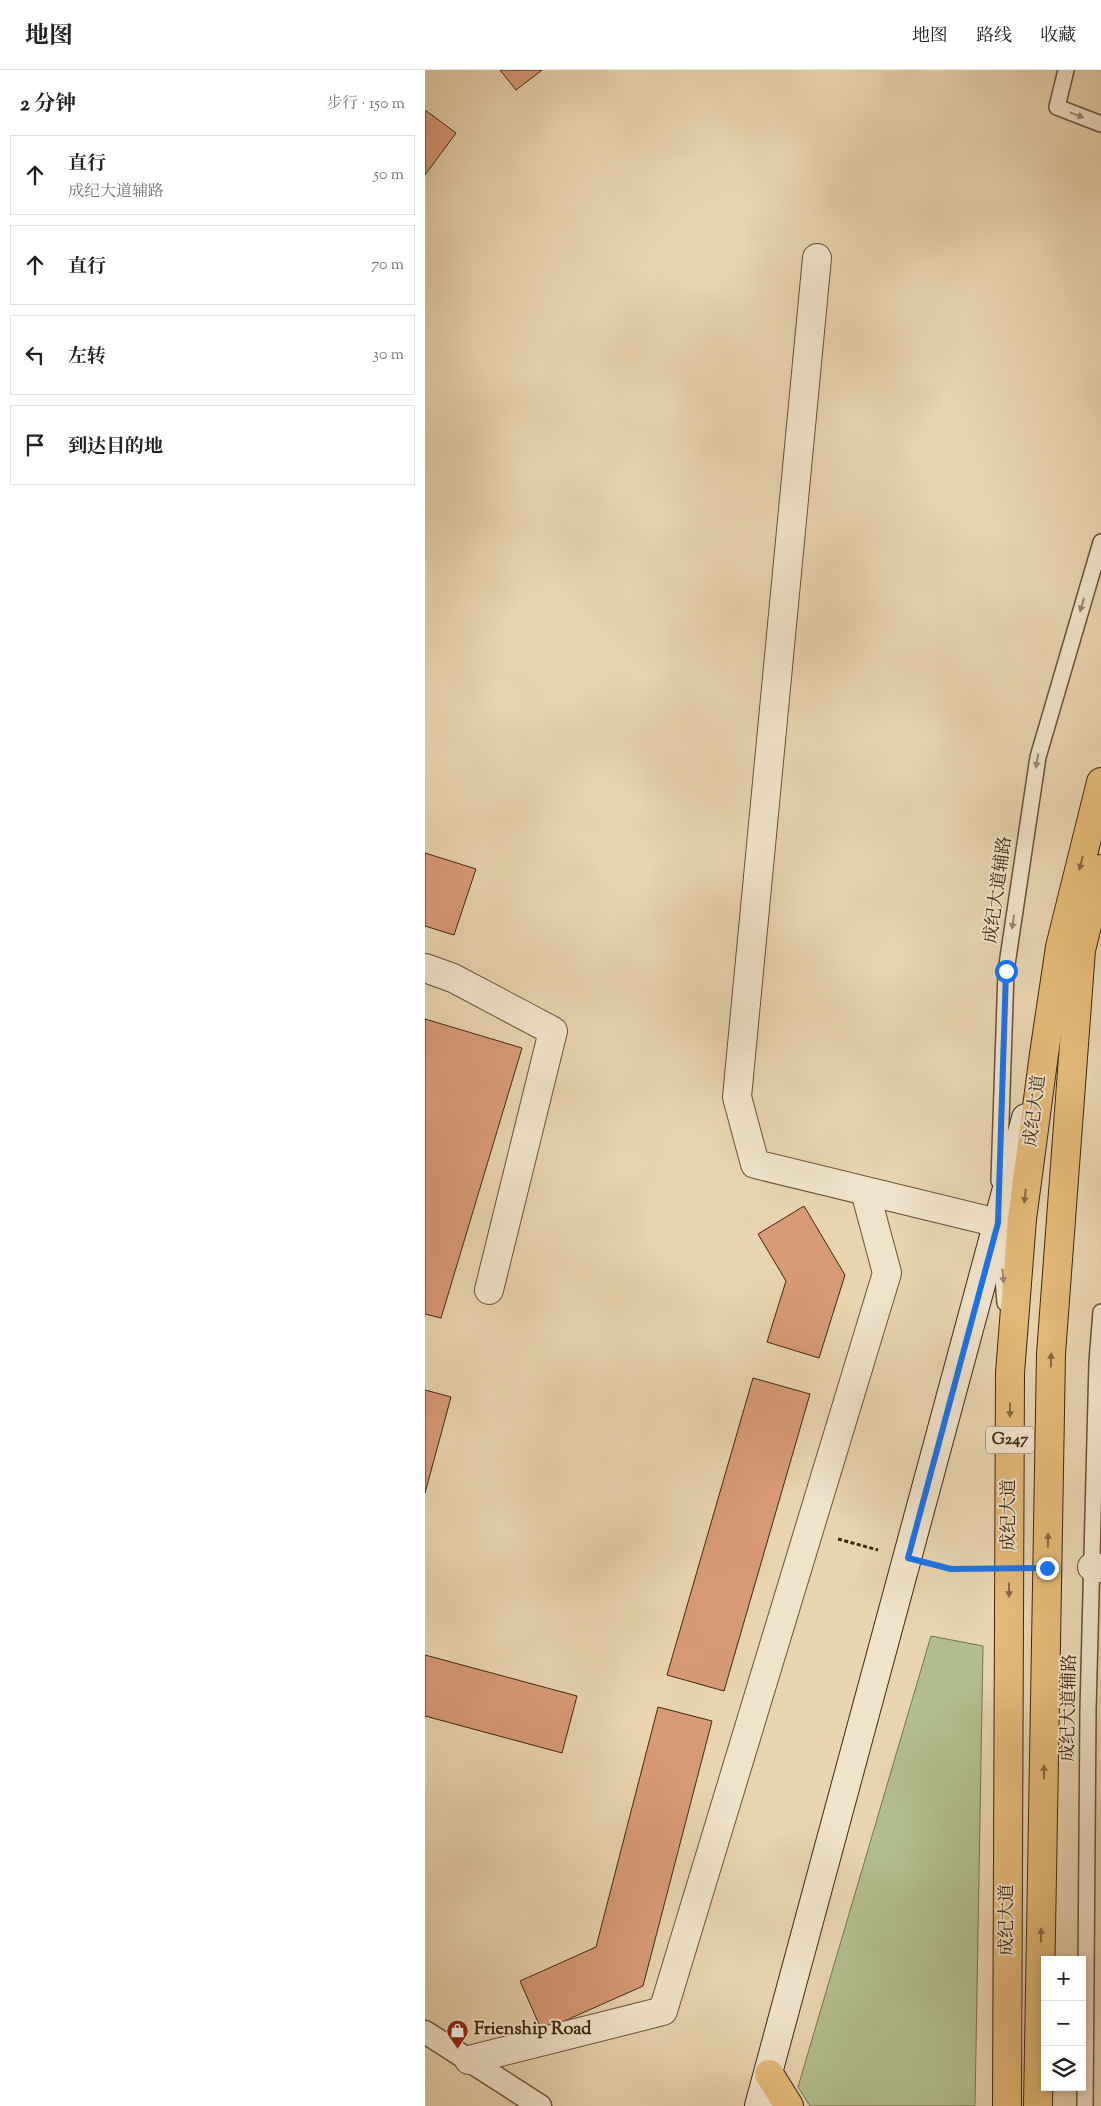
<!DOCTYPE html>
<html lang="zh">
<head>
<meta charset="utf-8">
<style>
  body { margin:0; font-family:"Sorts Mill Goudy","Noto Serif SC",serif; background:#f6f6f6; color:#222 }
  .controls { position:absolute; right:15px; bottom:15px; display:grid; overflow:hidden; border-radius:0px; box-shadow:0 2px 8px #0003 }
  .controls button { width:45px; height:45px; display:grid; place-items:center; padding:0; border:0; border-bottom:1px solid #e0e0e0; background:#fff; color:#222; font:25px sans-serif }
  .stop { position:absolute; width:15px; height:15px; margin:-11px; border:4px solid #1a73e8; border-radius:50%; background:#fff }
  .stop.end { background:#1a73e8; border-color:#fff; box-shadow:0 1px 5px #0008 }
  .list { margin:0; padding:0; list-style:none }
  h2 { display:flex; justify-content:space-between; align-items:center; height:65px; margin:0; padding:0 20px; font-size:21px }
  h2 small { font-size:16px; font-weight:400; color:#767676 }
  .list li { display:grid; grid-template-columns:32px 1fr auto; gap:15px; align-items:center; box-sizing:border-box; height:80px; margin:0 10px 10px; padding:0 10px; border:1px solid #e0e0e0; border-radius:0px }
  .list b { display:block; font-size:19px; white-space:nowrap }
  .list p { margin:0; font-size:16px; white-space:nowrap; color:#767676 }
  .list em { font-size:16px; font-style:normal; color:#767676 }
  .icon { flex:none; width:28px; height:28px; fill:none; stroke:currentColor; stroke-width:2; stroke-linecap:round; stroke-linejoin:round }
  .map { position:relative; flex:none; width:676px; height:2036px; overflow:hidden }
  header { display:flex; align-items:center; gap:30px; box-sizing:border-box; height:70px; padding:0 25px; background:#fff; border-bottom:1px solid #e0e0e0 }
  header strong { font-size:24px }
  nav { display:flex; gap:28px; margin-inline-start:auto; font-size:18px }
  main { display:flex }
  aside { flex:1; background:#fff }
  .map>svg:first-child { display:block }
  .green { fill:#b2be8e; stroke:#78724f }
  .building { fill:#d89a75; stroke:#3d2510 }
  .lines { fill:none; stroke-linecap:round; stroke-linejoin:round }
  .service-casing { stroke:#685138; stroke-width:18 }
  .pedestrian-casing { stroke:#685138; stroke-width:25 }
  .minor-casing { stroke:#685138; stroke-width:30 }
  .secondary-casing { stroke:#3d2510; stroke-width:30 }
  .trunk-casing { stroke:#3d2510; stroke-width:30 }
  .path { stroke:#3d2510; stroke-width:3; stroke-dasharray:4 2.5; stroke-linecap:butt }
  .service { stroke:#f0e3cc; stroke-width:15 }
  .pedestrian { stroke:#f0e3cc; stroke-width:22 }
  .minor { stroke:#f0e3cc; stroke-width:28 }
  .secondary { stroke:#f0e3cc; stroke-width:28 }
  .trunk { stroke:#e4ba78; stroke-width:28 }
  .oneway { fill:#96846e }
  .oneway2 { fill:#88683f }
  .route { stroke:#1a73e8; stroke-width:6 }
  .labels { text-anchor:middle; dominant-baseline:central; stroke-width:4; stroke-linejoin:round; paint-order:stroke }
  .shield { fill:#f0e3cc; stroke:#735e48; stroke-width:1 }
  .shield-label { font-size:16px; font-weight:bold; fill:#3d2510 }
  .street-label { font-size:18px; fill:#3d2510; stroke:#f0e3cc }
  .poi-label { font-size:18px; font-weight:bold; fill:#3d2510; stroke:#f0e3cc; text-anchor:start }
</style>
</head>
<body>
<header>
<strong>地图</strong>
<nav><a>地图</a><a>路线</a><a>收藏</a></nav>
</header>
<main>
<aside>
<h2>2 分钟<small>步行 · 150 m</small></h2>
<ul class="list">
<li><svg class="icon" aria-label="ahead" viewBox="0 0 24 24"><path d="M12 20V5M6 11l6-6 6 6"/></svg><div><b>直行</b><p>成纪大道辅路</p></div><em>50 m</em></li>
<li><svg class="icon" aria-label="ahead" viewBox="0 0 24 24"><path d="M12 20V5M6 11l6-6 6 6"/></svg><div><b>直行</b></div><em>70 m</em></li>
<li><svg class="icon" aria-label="left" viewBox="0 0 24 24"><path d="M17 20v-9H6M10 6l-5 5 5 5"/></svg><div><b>左转</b></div><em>30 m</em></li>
<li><svg class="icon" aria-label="arrive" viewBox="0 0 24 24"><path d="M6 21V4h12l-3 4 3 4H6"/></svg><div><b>到达目的地</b></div></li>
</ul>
</aside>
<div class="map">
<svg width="676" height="2036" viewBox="0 0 676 2036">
  <rect width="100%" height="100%" fill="#e8d4b0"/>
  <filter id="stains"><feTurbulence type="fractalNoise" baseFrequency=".004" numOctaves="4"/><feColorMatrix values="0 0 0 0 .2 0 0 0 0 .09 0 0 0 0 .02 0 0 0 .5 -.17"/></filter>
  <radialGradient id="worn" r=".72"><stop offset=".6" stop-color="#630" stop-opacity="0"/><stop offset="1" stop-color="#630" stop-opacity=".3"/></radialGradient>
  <!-- green -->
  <path class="green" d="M506 1566 558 1576 550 2036H385L373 2017Z"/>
  <!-- building -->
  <g class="building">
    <path d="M75 0H117L91 20Z"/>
    <path d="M0 40 31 63 0 105Z"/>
    <path d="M0 783 51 799 29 865 0 856Z"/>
    <path d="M0 949 97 978 16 1248 0 1244Z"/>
    <path d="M379 1136 420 1205 394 1288 342 1272 361 1211 333 1164Z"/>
    <path d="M328 1308 385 1324 299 1621 242 1605Z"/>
    <path d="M0 1320 26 1327 0 1423Z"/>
    <path d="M0 1585 152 1626 137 1683 0 1646Z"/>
    <path d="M233 1637 287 1651 218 1916 117 1961 95 1911 171 1877Z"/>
  </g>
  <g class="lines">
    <defs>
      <g id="service">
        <path d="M641 0 632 37 676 54"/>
        <path d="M574 1111 581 901 613 687 676 472"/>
        <path d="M575 1172 580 1233"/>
        <path d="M660 2036 663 1640 672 1292 676 1242"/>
      </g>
      <path id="pedestrian" d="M0 1962 115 2036"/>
      <g id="minor">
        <path d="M392 188 312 1027 330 1094 573 1153"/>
        <path d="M0 898 28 908 128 961 64 1220"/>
        <path d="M667 1497 676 1498"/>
        <path d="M44 1990 238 1941 462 1203 440 1121"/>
      </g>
      <path id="secondary" d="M334 2036 601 1048"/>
      <g id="trunk">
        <path d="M344 2004 364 2036"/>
        <path d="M582 2036 585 1303 597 1149 619 984 635 877 676 712"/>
        <path d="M613 2036 626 1284 656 880 676 799"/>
      </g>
    </defs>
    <!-- service casing -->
    <use href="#service" class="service-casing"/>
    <!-- pedestrian casing -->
    <use href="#pedestrian" class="pedestrian-casing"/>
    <!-- minor casing -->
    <use href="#minor" class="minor-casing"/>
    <!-- secondary casing -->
    <use href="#secondary" class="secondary-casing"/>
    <!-- trunk casing -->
    <use href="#trunk" class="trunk-casing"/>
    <!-- path -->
    <g class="path">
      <path d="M413 1469 453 1480"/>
      <path d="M512 1495 526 1499H553"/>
    </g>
    <!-- service -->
    <use href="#service" class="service"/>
    <!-- pedestrian -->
    <use href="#pedestrian" class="pedestrian"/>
    <!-- minor -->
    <use href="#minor" class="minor"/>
    <!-- secondary -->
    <use href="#secondary" class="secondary"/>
    <!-- trunk -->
    <use href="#trunk" class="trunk"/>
  </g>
  <!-- one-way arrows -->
  <defs><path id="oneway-solid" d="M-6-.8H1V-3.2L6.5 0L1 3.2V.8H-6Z" transform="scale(1.25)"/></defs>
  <g class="oneway">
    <use href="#oneway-solid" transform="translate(652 45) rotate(21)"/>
    <use href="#oneway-solid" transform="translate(657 535) rotate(106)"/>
    <use href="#oneway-solid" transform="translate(612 691) rotate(100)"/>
    <use href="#oneway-solid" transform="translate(588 852) rotate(98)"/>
    <use href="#oneway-solid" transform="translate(578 1206) rotate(85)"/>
  </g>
  <g class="oneway2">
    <use href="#oneway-solid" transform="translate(656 793) rotate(104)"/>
    <use href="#oneway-solid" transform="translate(600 1126) rotate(97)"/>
    <use href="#oneway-solid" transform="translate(626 1290) rotate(-89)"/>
    <use href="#oneway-solid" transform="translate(585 1340) rotate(90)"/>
    <use href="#oneway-solid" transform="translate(623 1470) rotate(-89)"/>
    <use href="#oneway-solid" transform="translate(584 1520) rotate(90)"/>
    <use href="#oneway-solid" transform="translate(619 1702) rotate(-89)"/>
    <use href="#oneway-solid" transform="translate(616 1865) rotate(-89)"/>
  </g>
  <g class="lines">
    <!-- route -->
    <path class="route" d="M581 901 573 1153 483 1488 526 1499 622 1498"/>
  </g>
  <!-- icons -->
  <defs>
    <symbol id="shop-pin" viewBox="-11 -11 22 30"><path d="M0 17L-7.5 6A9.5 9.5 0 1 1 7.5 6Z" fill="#8f2418" stroke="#f0e3cc"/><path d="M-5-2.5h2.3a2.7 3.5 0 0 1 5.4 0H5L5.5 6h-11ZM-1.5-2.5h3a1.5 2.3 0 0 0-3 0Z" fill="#fff"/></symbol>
  </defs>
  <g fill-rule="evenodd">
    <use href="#shop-pin" x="20" y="1948" width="25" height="34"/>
  </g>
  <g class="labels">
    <!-- shield labels -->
    <rect class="shield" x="561" y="1356.5" width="48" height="27" rx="4"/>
    <g class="shield-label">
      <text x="585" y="1370">G247</text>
    </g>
    <!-- street labels -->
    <g class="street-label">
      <text transform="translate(574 820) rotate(-82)">成纪大道辅路</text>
      <text transform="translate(611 1041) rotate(-83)">成纪大道</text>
      <text transform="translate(585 1445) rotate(-90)">成纪大道</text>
      <text transform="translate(645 1638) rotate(-89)">成纪大道辅路</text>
      <text transform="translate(583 1850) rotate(-90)">成纪大道</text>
    </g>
    <!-- poi labels -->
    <g class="poi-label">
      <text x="49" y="1960">Frienship Road</text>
    </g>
  </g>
  <rect width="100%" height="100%" filter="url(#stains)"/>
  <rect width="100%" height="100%" fill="url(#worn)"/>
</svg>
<div class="controls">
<button>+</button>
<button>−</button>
<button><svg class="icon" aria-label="layers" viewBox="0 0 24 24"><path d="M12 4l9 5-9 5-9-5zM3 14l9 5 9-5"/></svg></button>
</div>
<div class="stop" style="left:581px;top:901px"></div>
<div class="stop end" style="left:622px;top:1498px"></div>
</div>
</main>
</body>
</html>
